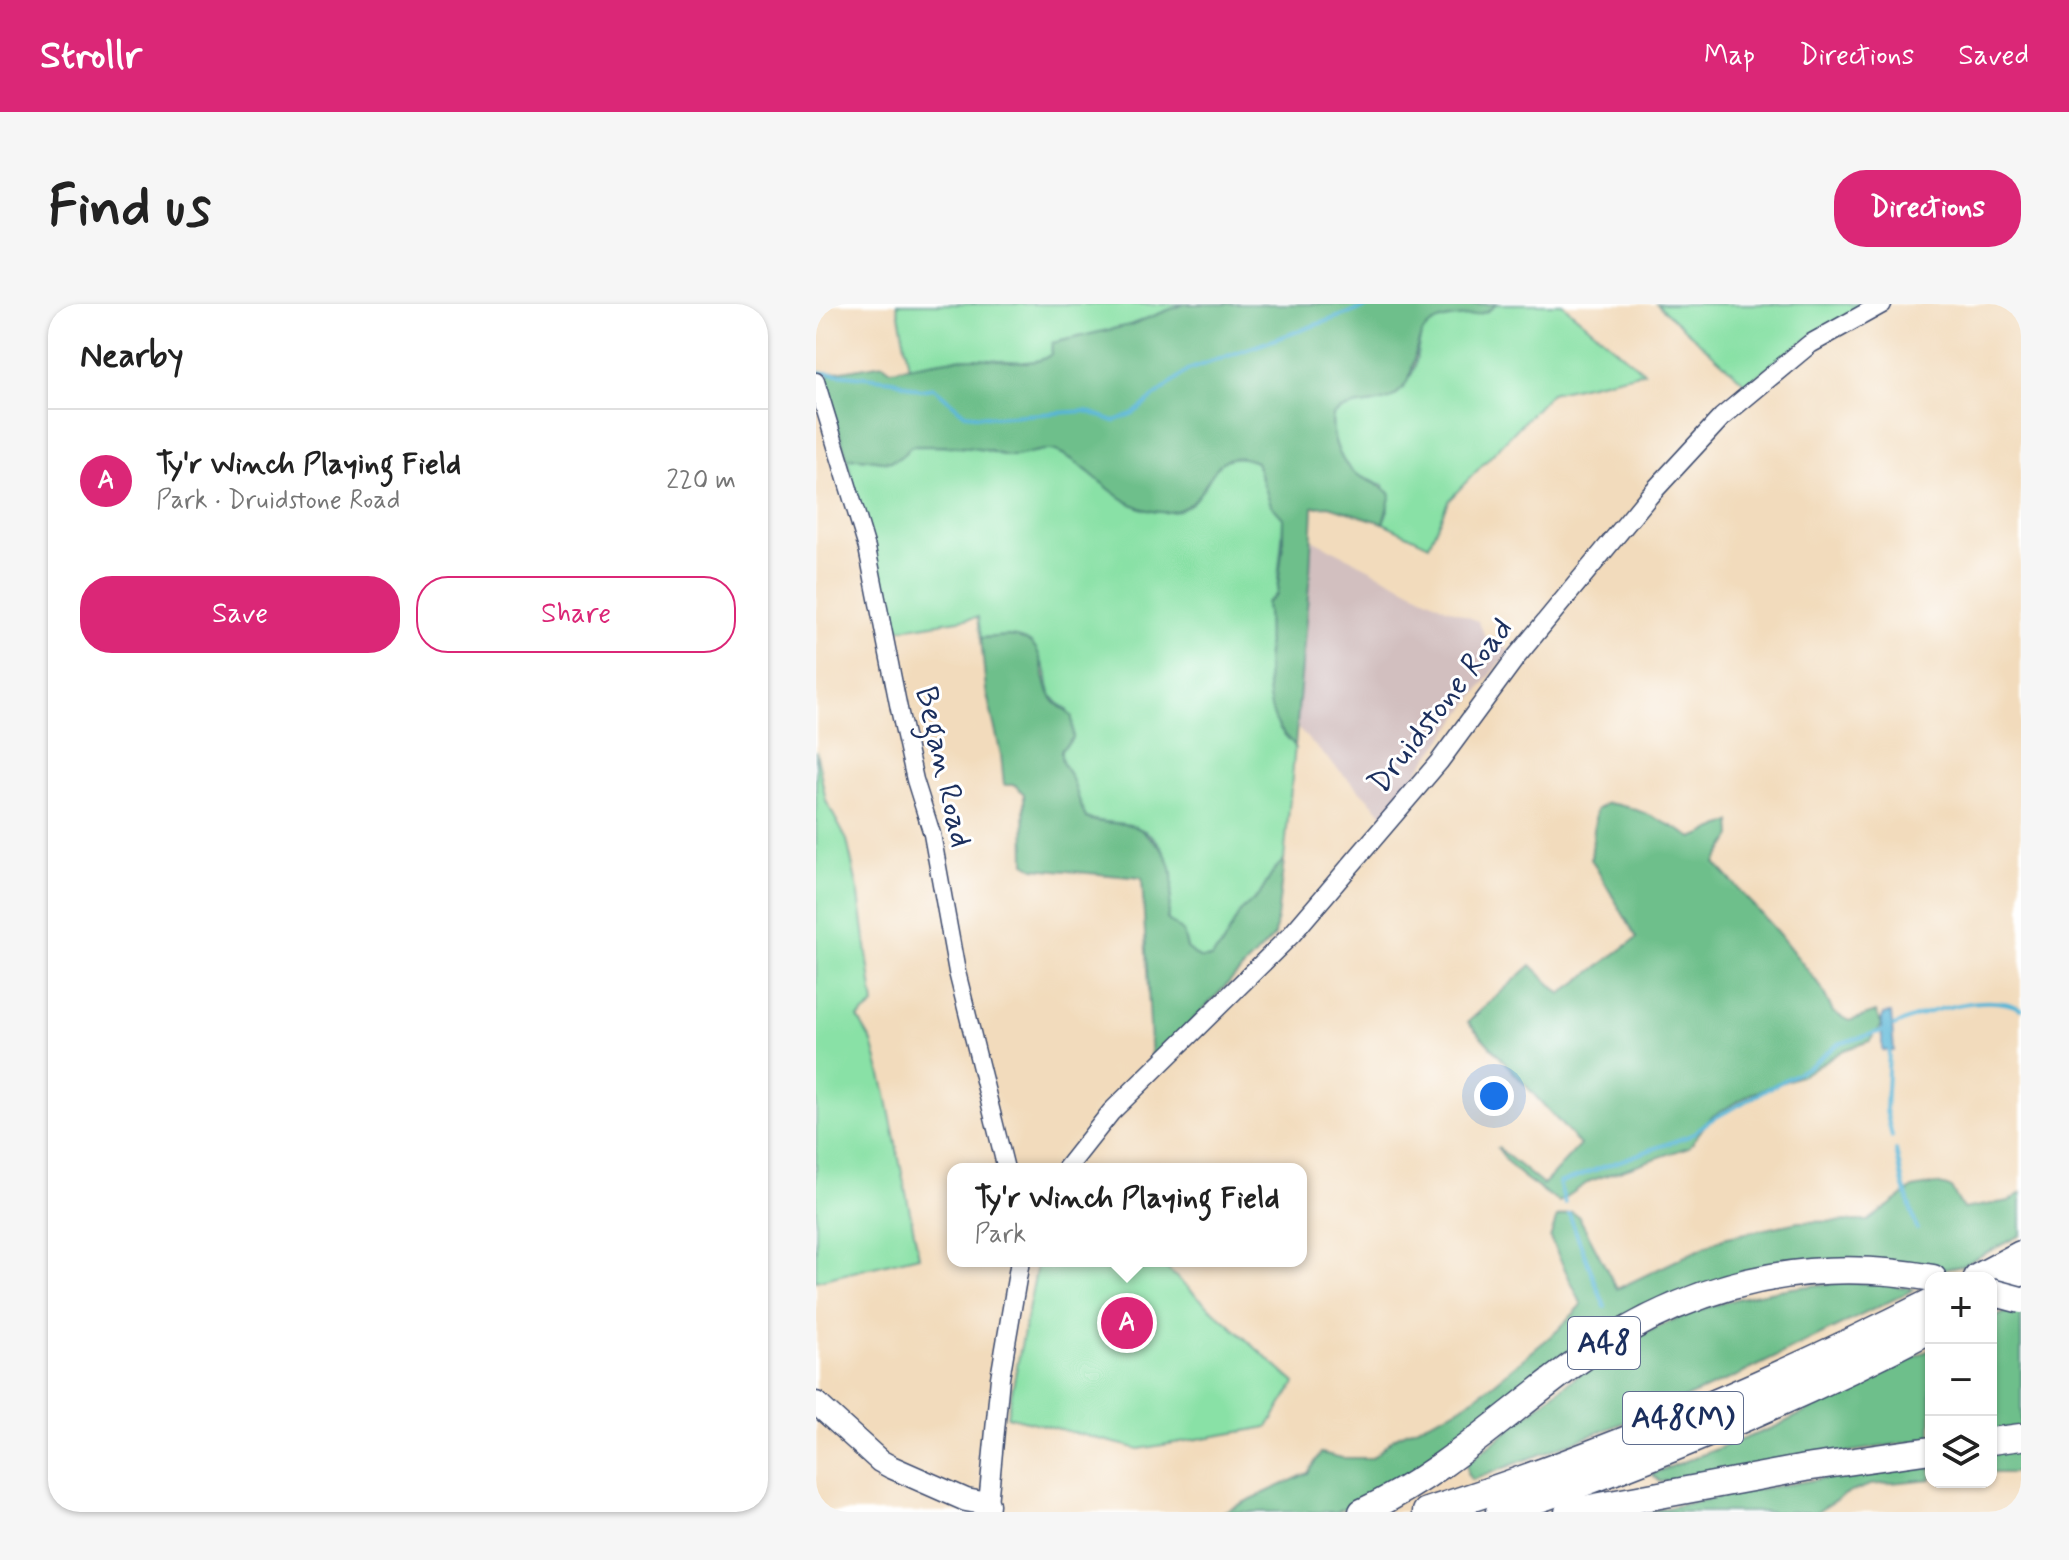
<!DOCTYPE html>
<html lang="en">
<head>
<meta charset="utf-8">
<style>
  body { margin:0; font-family:Mynerve,sans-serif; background:#f6f6f6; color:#222 }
  .controls { position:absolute; right:24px; bottom:24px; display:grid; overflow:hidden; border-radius:16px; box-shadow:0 2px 6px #0004 }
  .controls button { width:72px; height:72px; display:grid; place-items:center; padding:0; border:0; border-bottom:2px solid #e0e0e0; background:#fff; color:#222; font:40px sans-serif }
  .you { position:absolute; left:678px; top:792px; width:28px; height:28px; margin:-20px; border:6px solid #fff; border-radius:50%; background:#1a73e8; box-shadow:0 0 0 12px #1a73e833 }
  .badge { display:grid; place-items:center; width:52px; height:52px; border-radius:50%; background:#db2777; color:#fff; font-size:26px; font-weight:700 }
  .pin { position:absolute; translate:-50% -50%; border:4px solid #fff; box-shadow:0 2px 8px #0006 }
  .popup { position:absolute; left:131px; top:859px; width:360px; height:104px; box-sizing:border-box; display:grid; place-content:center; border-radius:16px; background:#fff; filter:drop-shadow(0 2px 6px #0005); font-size:26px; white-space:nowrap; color:#767676 }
  .popup b { font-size:30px; color:#222 }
  .popup::after { content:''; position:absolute; left:50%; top:100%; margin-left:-16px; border:16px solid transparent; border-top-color:#fff }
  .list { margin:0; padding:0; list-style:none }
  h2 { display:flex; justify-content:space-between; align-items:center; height:104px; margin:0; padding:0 32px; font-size:34px }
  h2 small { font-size:26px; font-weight:400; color:#767676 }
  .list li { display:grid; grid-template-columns:52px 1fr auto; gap:24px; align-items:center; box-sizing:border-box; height:144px; padding:0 32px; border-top:2px solid #e0e0e0 }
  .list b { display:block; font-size:30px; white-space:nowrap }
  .list p { margin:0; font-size:26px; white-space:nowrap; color:#767676 }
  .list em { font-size:26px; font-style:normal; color:#767676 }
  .actions { display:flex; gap:16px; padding:24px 32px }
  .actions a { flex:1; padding:18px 0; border:2px solid #db2777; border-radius:32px; text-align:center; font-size:28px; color:#db2777 }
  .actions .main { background:#db2777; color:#fff }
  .icon { flex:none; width:44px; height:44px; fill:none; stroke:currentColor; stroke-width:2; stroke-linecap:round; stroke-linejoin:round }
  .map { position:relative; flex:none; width:1205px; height:1208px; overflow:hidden; border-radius:32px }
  header { display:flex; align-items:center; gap:48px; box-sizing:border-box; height:112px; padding:0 40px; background:#db2777; color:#fff }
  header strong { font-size:38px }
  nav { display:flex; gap:44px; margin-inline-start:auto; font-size:28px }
  .intro { display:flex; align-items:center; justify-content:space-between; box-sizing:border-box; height:192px; padding:0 48px }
  h1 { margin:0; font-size:56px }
  .button { padding:20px 36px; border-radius:32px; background:#db2777; color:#fff; font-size:28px; font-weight:700 }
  main { display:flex; gap:48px; padding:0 48px }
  aside { flex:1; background:#fff; border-radius:32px; box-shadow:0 2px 6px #0004 }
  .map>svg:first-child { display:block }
  .industrial { fill:#d2bfbf }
  .green { fill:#89e1a6; stroke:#528882; stroke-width:2 }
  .forest { fill:#6ebf8b; stroke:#447774; stroke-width:2 }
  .water { fill:#57b5d6; stroke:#39729a; stroke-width:2 }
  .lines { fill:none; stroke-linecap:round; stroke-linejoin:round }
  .stream { stroke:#57b5d6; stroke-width:4 }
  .minor-casing { stroke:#3b496c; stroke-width:19 }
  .tertiary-casing { stroke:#3b496c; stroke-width:21 }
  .secondary-casing { stroke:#3b496c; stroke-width:25 }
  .trunk-casing { stroke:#3b496c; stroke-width:29 }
  .motorway-casing { stroke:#3b496c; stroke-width:31 }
  .minor { stroke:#fff; stroke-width:16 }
  .tertiary { stroke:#fff; stroke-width:18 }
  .secondary { stroke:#fff; stroke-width:22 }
  .trunk { stroke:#fff; stroke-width:26 }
  .motorway { stroke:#fff; stroke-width:28 }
  .trunk-bridge-casing { stroke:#3b496c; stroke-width:29; stroke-linecap:butt }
  .trunk-bridge { stroke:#fff; stroke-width:26 }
  .labels { text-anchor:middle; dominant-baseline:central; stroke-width:6; stroke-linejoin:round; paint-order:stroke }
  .shield { fill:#fff; stroke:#5f6d8e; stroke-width:2 }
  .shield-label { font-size:30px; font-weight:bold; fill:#1b2f5e }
  .street-label { font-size:32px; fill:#1b2f5e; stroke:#fff }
</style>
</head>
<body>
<header>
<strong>Strollr</strong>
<nav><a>Map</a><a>Directions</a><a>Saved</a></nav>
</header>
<div class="intro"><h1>Find us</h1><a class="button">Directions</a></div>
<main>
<aside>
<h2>Nearby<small></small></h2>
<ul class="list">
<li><span class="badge">A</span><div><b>Ty'r Winch Playing Field</b><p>Park · Druidstone Road</p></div><em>220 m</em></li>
</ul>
<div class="actions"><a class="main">Save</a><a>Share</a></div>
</aside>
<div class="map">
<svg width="1205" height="1208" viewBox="0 0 1205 1208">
  <rect width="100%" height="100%" fill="#fff"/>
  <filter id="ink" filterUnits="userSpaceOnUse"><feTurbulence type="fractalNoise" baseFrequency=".0125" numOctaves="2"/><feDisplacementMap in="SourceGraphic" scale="16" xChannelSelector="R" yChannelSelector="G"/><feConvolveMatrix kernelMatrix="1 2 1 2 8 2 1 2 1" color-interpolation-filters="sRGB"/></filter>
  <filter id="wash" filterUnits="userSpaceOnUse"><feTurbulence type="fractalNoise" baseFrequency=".006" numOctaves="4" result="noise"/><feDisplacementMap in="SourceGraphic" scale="32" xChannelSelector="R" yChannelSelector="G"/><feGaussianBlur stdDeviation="1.8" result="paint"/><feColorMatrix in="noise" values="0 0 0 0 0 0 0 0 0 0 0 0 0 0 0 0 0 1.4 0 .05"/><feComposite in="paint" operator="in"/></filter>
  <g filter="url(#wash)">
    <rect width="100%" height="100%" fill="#f2dbbc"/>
    <!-- industrial -->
    <path class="industrial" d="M496 235 628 303 662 317 672 337 694 346 568 511 481 424Z"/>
    <!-- green -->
    <g class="green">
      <path d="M81 0H368L314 21 236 39V50C218 66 177 53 155 54 135 54 113 60 93 63Z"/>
      <path d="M680 0H746L828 68 735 89 632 197 613 241 567 219 572 206 567 181C557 177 543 174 536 167 522 155 514 127 517 111 530 100 541 102 557 99 567 97 585 82 593 74 606 59 596 31 616 19 636 8 664 18 680 0Z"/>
      <path d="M841 0H1050L983 40 930 80Z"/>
      <path d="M95 142C119 142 144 142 168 146 176 147 184 152 192 152 207 151 225 142 240 147 274 160 302 206 344 208 402 212 384 133 440 158L455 200 467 213C467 239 462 264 461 290L450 299C456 336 444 392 463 423 467 430 474 436 479 442L468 556 459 565 444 590 424 608 406 642 395 654H383L371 644 367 628 351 616C358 581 359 537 320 523 304 517 286 520 270 514 264 502 261 488 256 476 251 462 244 464 245 446L257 434 251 406C222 387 238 374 225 357 217 347 204 339 194 332L165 334 162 313 72 327 31 155C60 149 73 171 95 142Z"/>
      <path d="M0 447 10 497 31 536 43 591 58 701 42 714 56 738 69 786 103 952 0 977Z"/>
      <path d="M222 957H342L479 1079 452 1123 323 1145 191 1112Z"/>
    </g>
    <!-- forest -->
    <g class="forest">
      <path d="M368 0H680C664 18 635 8 616 20 594 33 603 68 585 86 567 106 537 95 517 111 514 128 522 154 535 166 547 177 563 178 575 190L567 219 513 202 497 203 494 269 479 442C474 436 467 430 463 423 443 392 456 336 450 299L461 290 467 240V214L455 201 440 158C384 134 402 212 344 208 302 206 274 160 240 147 227 143 212 151 198 152 187 153 179 147 168 146 144 141 119 142 95 142 73 171 60 149 31 155L8 78 15 69 67 60 75 66C101 62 129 54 156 54 178 53 218 66 235 50L236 39 314 21Z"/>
      <path d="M194 332C236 335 220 372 237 396 242 403 251 406 256 413L257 434 245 446C244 464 251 462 256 475 261 488 264 501 270 514 284 520 299 518 314 521 323 523 328 528 335 534 363 557 358 583 351 615L367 628 371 644 383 654H395L406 642 424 608 444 590 459 565 468 556 459 631 336 758 326 574 218 564 209 559 208 490 199 481H188L185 451 170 386 165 334Z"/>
      <path d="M791 499C823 503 849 518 877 534L915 518 916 532 899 559 962 629 1005 683 1017 708 1033 717 1060 708 1066 721 1054 737 1028 746 986 771 935 790 895 813 873 843 774 877 743 898C719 881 696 870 681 843L727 881 764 841 652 718 715 661 745 690 821 634 775 555 780 506Z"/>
      <path d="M1120 880 1135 884 1147 905 1193 897 1205 889V931L1145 962 1121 966 907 973 597 1171 520 1208H407L492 1169 505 1149 526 1154H556L579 1133 642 1105 677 1080 742 1026 766 1001 734 934 741 913 756 908 763 913 801 985 907 934 982 918 1052 917 1097 884Z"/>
      <path d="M1022 979H1059L1099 985 923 1071 826 1112 656 1176 651 1170V1159C698 1124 742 1083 791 1051 866 1004 935 986 1022 979Z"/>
      <path d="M1193 1007 1205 1010V1122L1175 1127V1015Z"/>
      <path d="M1115 1045V1135L844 1178 836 1170 961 1122Z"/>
      <path d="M1205 1141V1169H1175V1146Z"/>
      <path d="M1115 1156V1175L1054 1181 1030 1190 1001 1208H831L932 1187Z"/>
    </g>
    <!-- water -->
    <path class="water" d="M1075 709 1078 747 1066 746V715L1068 710Z"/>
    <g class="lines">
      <!-- stream -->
      <g class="stream">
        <path d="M0 68 77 76 104 86 118 84 149 110 179 113 270 107 298 117 318 109 372 66 559 0"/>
        <path d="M1078 722C1108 707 1174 687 1205 705"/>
        <path d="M1073 747 1070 806 1076 833"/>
        <path d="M1080 846 1087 880 1101 925"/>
        <path d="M749 899 743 879 873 832 895 816 994 762 1022 740 1066 727"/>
        <path d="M753 910 789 1003"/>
      </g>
    </g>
  </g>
  <g filter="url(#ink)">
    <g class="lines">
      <defs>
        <path id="minor" d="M0 77 51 244 83 405 99 476 116 530 141 668 190 865"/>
        <g id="tertiary">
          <path d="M250 865 295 808 476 630 623 458 701 352 833 192 906 113 994 40 1066 0"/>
          <path d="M172 1200 184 1074 204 957"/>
        </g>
        <path id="secondary" d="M0 1099 64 1157 75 1163 150 1196 172 1200 171 1208"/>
        <g id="trunk">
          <path d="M1175 1137 1205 1133"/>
          <path d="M546 1208C625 1171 686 1113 755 1062 863 983 984 950 1117 974"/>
          <path d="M752 1208 989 1164 1115 1146"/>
        </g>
        <g id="motorway">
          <path d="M1162 974 1205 951"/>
          <path d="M1175 993 1205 977"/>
          <path d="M611 1208C785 1153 952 1081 1115 999"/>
          <path d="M684 1208C831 1157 977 1097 1115 1024"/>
        </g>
      </defs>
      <!-- minor casing -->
      <use href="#minor" class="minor-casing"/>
      <!-- tertiary casing -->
      <use href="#tertiary" class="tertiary-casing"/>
      <!-- secondary casing -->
      <use href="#secondary" class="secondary-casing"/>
      <!-- trunk casing -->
      <use href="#trunk" class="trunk-casing"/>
      <!-- motorway casing -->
      <use href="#motorway" class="motorway-casing"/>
      <!-- minor -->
      <use href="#minor" class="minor"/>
      <!-- tertiary -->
      <use href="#tertiary" class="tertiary"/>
      <!-- secondary -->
      <use href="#secondary" class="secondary"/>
      <!-- trunk -->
      <use href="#trunk" class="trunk"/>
      <!-- motorway -->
      <use href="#motorway" class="motorway"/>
      <defs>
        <path id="trunk-bridge" d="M1175 988 1205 996"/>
      </defs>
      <!-- trunk-bridge casing -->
      <use href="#trunk-bridge" class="trunk-bridge-casing"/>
      <!-- trunk-bridge -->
      <use href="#trunk-bridge" class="trunk-bridge"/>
    </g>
  </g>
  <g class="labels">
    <!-- shield labels -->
    <g class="shield">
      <rect x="752" y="1013" width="72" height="52" rx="6"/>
      <rect x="807" y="1088" width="120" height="52" rx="6"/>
    </g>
    <g class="shield-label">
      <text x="788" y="1039">A48</text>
      <text x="867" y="1114">A48(M)</text>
    </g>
    <!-- street labels -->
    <g class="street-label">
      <text transform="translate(625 402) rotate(-52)">Druidstone Road</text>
      <text transform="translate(127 463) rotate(77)">Began Road</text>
    </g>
  </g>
</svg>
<div class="controls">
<button>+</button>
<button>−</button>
<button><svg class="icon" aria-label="layers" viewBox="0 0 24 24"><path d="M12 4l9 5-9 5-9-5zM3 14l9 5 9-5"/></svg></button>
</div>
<div class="you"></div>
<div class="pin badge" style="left:311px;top:1019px">A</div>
<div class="popup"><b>Ty'r Winch Playing Field</b>Park</div>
</div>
</main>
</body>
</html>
